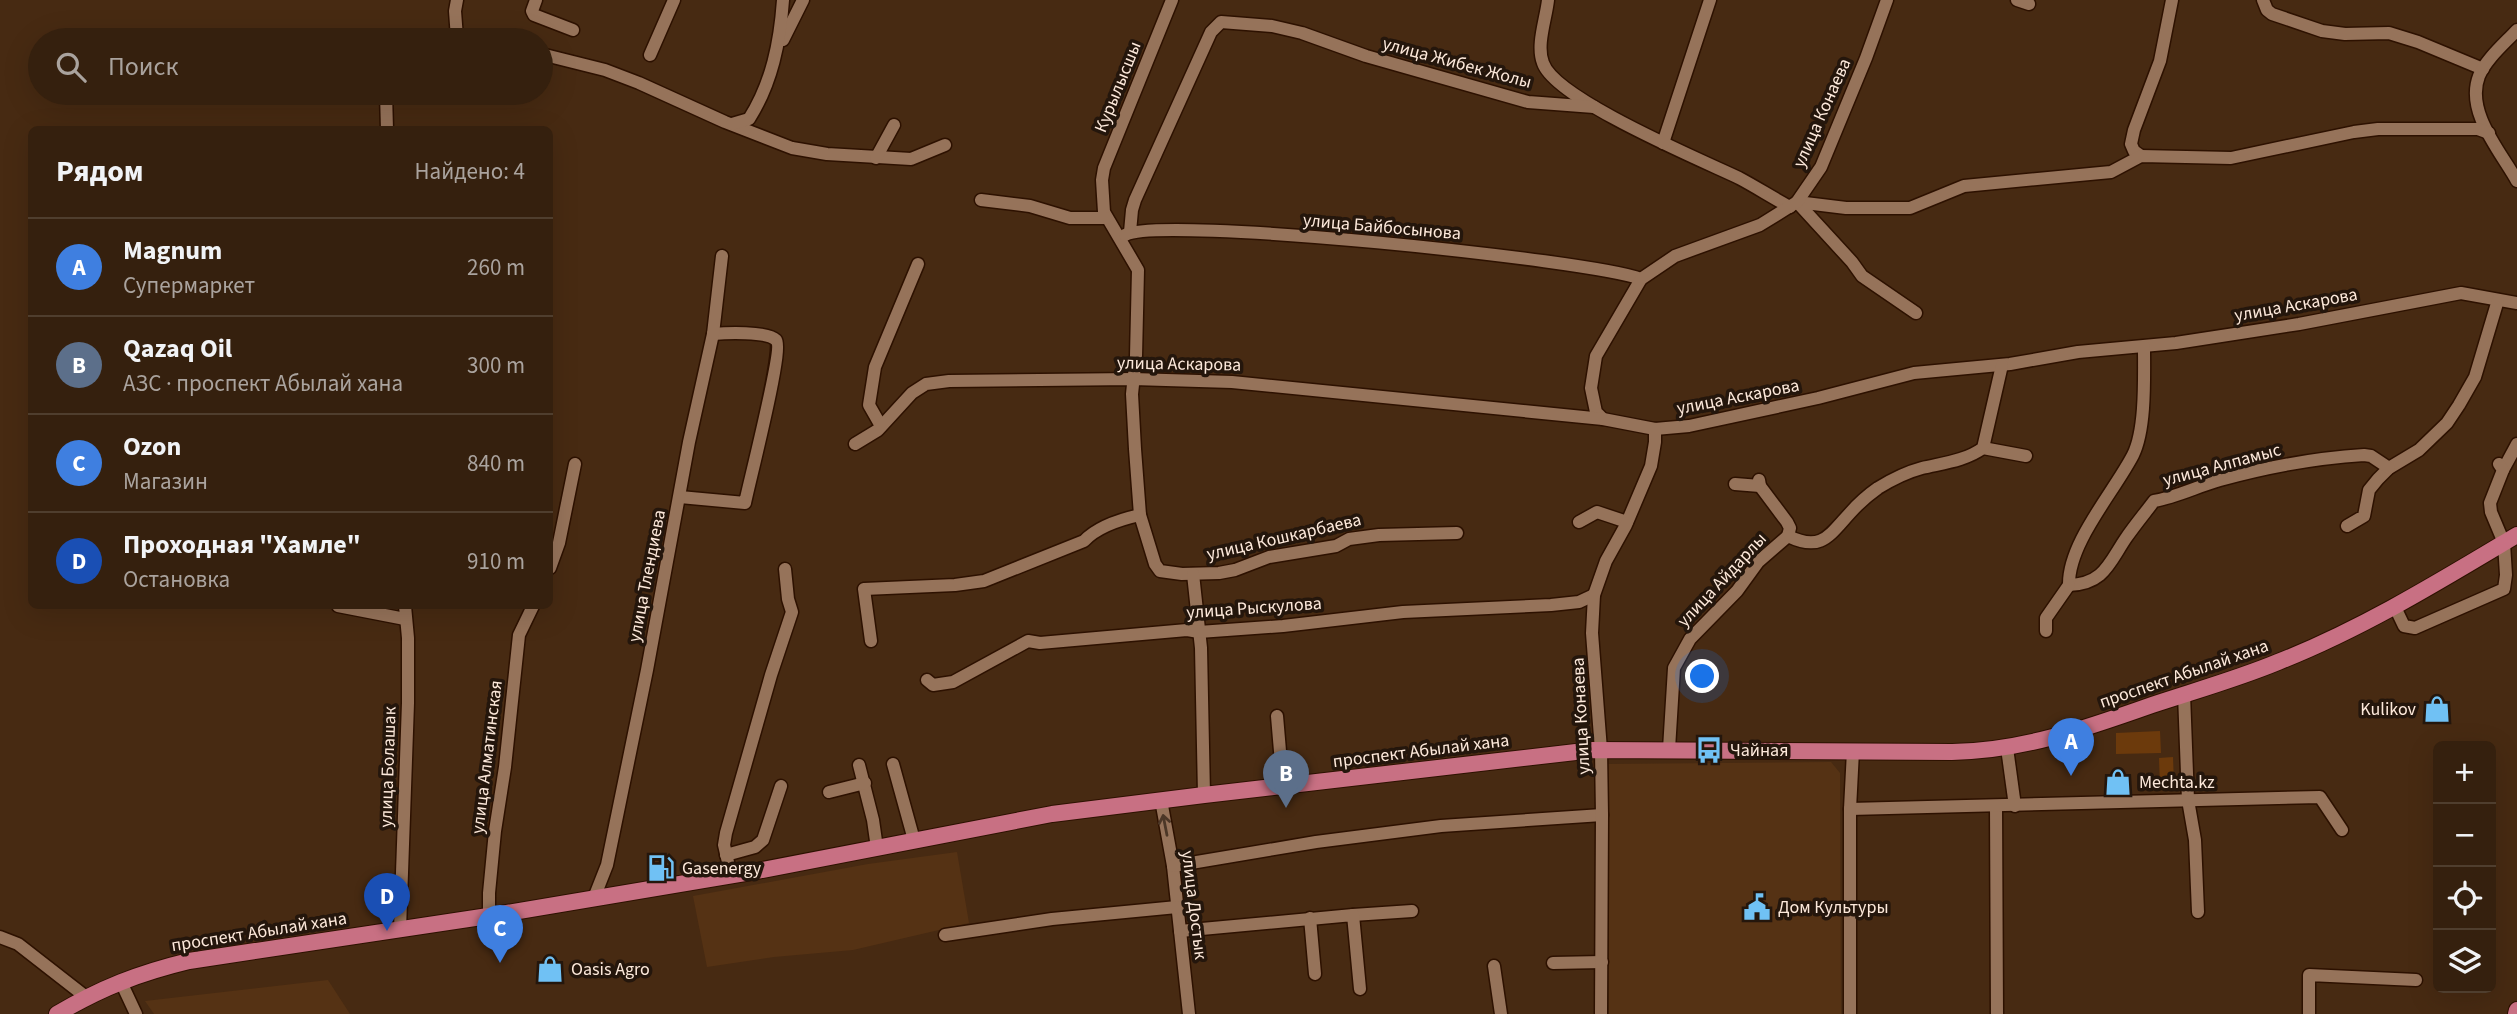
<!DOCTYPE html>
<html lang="ru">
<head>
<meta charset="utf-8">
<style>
  body { margin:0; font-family:"Source Sans 3",sans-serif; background:#402d1c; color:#f1f3f6 }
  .controls { position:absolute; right:21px; bottom:21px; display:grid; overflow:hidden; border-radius:10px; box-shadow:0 7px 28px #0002 }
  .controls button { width:63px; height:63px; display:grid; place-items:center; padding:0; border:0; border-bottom:2px solid #4f3e2e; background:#35200e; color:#f1f3f6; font:35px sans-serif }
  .you { position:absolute; left:1703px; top:677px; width:24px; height:24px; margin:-18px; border:5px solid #fff; border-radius:50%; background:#1a73e8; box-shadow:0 0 0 10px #1a73e833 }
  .badge { display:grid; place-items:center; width:46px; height:46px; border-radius:50%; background:#70c1f4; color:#fff; font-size:23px; font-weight:700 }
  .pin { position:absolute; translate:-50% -58px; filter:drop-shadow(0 2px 4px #0008) }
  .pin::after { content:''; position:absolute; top:37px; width:24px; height:21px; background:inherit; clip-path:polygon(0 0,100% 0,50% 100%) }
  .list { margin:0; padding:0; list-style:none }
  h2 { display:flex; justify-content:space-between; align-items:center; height:91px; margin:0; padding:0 28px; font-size:30px }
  h2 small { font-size:23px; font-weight:400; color:#aaa39e }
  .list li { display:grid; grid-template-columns:46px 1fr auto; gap:21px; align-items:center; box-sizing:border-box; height:98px; padding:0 28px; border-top:2px solid #4f3e2e }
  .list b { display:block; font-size:26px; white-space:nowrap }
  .list p { margin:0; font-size:23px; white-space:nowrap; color:#aaa39e }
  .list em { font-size:23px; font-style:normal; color:#aaa39e }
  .icon { flex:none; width:38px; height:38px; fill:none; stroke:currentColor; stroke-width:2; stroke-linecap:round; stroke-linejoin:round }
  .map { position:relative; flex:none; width:2517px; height:1014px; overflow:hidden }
  .search { position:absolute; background:#35200e; box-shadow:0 7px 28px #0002; left:28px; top:28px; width:525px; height:77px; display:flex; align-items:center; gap:18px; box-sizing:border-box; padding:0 24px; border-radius:38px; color:#aaa39e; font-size:26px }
  .panel { position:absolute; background:#35200e; box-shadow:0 7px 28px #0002; left:28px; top:126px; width:525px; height:483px; border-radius:10px }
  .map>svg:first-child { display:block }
  .built { fill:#553214 }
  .green { fill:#6c3a0c }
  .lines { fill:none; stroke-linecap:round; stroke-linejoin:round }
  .minor-casing { stroke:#2d1100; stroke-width:15 }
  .major-casing { stroke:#2d1100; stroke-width:18 }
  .minor { stroke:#96735a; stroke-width:12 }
  .major { stroke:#c87083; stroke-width:16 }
  .oneway { stroke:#4c3727 }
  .labels { text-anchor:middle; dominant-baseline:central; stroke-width:7; stroke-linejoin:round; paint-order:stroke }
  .street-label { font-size:18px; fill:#fde9db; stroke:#24160c }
  .poi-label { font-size:18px; fill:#fde9db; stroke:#24160c; text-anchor:start }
</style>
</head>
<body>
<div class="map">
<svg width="2517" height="1014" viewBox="0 0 2517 1014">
  <rect width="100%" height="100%" fill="#472a12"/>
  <!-- built -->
  <g class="built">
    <path d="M1831 762 1840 773 1841 1014H1609L1608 764Z"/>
    <path d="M957 852 969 923 853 950 774 957 707 967 693 896 868 864Z"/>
    <path d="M328 980 350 1014H154L145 1001Z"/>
  </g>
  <!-- green -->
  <g class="green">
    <path d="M2160 731 2161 753 2116 754V733Z"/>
    <path d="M2173 757 2174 784 2160 785 2159 758Z"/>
  </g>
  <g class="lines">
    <defs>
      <g id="minor">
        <path d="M457 0 455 11 457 38"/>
        <path d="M536 0 532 11 534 15 573 30"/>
        <path d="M1172 0 1104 168 1102 180 1104 212 1138 270 1136 356 1132 394 1135 449 1140 515 1155 564 1160 571 1182 574 1219 573 1235 570 1269 557 1336 546 1349 539 1379 535 1457 533"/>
        <path d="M1548 0C1546 19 1536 45 1543 63 1555 99 1701 160 1739 178 1756 187 1773 198 1790 207"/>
        <path d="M2017 0 2029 4"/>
        <path d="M2263 0 2267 10 2272 14 2322 31 2345 34 2389 33 2418 42 2483 69"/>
        <path d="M2517 30C2504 44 2486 59 2479 76 2465 112 2501 152 2517 181"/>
        <path d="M441 40 467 37 482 40"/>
        <path d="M783 40 803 0"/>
        <path d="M541 54 605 70 639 83 725 122 792 148 827 154 911 159 945 145"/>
        <path d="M650 55 674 0"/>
        <path d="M386 93 387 130"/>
        <path d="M732 124 749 119C772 83 780 42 783 0"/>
        <path d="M1663 143 1710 0"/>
        <path d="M2141 156 2134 151 2131 144 2134 130 2160 61 2172 0"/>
        <path d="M876 158 894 125"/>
        <path d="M981 200 1030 206 1070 218H1106"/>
        <path d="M1797 202 1846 208H1910L1964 186 2111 172 2141 156 2231 158 2354 132 2378 129H2478L2489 133"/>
        <path d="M1797 202 1852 262 1862 276 1916 313"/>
        <path d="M1130 232 1132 210 1135 200 1211 32 1221 22 1272 26 1302 33 1366 56 1528 102 1594 107"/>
        <path d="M1125 235C1159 215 1592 260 1641 279"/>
        <path d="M1603 419 1596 412 1591 388 1596 356 1641 279 1675 256 1760 225 1797 202 1821 167 1866 58 1887 0"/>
        <path d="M881 426 869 405 875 367 918 264"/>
        <path d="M855 444 878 430 912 393 926 384 949 381 1133 379 1232 382 1603 419 1655 429 1689 426 1818 398 1914 373 2010 364 2078 352 2176 343 2299 324 2461 293 2517 303"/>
        <path d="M1983 448 2026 456"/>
        <path d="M2503 470 2517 444"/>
        <path d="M1759 480 1760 486 1787 522 1790 528 1788 536"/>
        <path d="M1735 484 1760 486"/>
        <path d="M680 497 745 503C749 483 784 348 776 340 767 331 725 333 713 334"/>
        <path d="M1579 522 1597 512 1627 522"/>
        <path d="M2347 526 2364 516 2369 490 2378 479 2389 468 2419 450 2447 423 2459 405 2475 377 2498 300"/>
        <path d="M550 568 559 543 575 464"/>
        <path d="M1193 574 1201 648 1204 795"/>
        <path d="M2069 585C2104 584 2109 563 2126 538 2135 525 2145 513 2154 501 2177 497 2198 486 2220 480 2267 467 2316 458 2364 455L2371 456 2389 468"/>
        <path d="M2069 585C2068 543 2114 492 2133 455 2146 429 2144 377 2144 347"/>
        <path d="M2394 605 2404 626 2415 628 2504 589 2506 575 2504 543 2491 512 2490 503 2503 470 2499 464"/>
        <path d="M338 606 405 619"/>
        <path d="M2046 631V618L2069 585"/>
        <path d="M871 641 864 589 955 585 984 581 1084 541C1097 527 1122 519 1140 515"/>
        <path d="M927 680 933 685 953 682 1028 641 1040 643 1187 630 1199 632 1283 626 1403 612 1551 605 1579 602 1594 595"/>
        <path d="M2184 694 2188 800 2195 840 2198 912"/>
        <path d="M1277 716 1283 786"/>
        <path d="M2007 748 2015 806"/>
        <path d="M1669 749 1674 668 1690 639 1737 591 1758 562 1788 536C1821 552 1829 536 1850 513 1858 504 1868 495 1878 488 1891 480 1907 472 1922 468 1943 463 1965 461 1983 448L2002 365"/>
        <path d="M893 764 914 840"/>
        <path d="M859 765 873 820 877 848"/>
        <path d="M829 792 865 783"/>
        <path d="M1161 800 1173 866 1189 1014"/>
        <path d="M1996 806 1997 1014"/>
        <path d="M1850 809 2320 797 2342 830"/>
        <path d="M726 855 755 847 763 840 781 786"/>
        <path d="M1173 866 1316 842 1441 826 1602 815"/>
        <path d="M731 875 724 845 726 833 771 675 792 612 788 599 785 569"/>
        <path d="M594 898 607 865 647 670 689 442 713 334 722 256"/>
        <path d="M1353 915 1412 911"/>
        <path d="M489 916V893L495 831 505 767 519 635 533 606"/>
        <path d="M1310 918 1315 974"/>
        <path d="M400 929 408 703V638L405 606"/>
        <path d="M1180 931 1353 915 1360 989"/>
        <path d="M945 935 1052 919 1177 907"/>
        <path d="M0 937 18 944 86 997"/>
        <path d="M1553 963 1602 962"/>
        <path d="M1494 966 1501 1014"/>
        <path d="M121 982 136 1014"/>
        <path d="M1601 1014 1602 815 1601 750 1592 633 1594 595 1606 561 1626 525 1651 466 1655 442V429"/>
        <path d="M1850 1014V809L1853 751"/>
        <path d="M2309 1014V975L2416 980"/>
      </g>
      <g id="major">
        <path d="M57 1014C101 988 139 973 189 961L495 915 757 871 1052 814 1204 795 1593 750 1952 752C2022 751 2087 728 2152 705 2194 691 2237 679 2278 662 2362 629 2440 581 2517 535"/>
        <path d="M2516 1014 2517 1010"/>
      </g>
    </defs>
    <!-- minor casing -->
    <use href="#minor" class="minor-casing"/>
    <!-- major casing -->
    <use href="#major" class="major-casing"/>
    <!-- minor -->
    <use href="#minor" class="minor"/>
    <!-- major -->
    <use href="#major" class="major"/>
  </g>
  <!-- one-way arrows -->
  <defs><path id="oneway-shaft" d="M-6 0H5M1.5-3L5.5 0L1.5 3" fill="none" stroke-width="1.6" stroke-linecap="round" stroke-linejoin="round" transform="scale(1.75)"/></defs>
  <use class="oneway" href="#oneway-shaft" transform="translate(1165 825) rotate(-101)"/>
  <!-- icons -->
  <defs>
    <symbol id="shop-bare" viewBox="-9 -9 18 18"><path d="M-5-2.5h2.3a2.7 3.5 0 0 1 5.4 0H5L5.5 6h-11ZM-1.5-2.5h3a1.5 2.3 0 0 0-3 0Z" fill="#70c1f4" stroke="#24160c" stroke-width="2.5" paint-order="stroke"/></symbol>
    <symbol id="bus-bare" viewBox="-9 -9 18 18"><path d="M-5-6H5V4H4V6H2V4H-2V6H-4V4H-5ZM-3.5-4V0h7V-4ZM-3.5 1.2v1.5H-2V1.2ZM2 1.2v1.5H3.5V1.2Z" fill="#70c1f4" stroke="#24160c" stroke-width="2.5" paint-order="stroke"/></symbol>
    <symbol id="fuel-bare" viewBox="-9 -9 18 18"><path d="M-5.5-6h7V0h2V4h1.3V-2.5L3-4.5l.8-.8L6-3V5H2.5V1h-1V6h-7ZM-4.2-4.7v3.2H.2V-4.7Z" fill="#70c1f4" stroke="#24160c" stroke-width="2.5" paint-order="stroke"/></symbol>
    <symbol id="civic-bare" viewBox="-9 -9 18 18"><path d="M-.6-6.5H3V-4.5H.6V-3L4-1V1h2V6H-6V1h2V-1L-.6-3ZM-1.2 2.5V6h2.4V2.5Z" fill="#70c1f4" stroke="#24160c" stroke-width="2.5" paint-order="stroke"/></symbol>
  </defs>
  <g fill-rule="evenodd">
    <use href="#shop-bare" x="2418" y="690" width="38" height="38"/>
    <use href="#bus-bare" x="1690" y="731" width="38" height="38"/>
    <use href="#shop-bare" x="2099" y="763" width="38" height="38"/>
    <use href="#fuel-bare" x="642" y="849" width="38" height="38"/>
    <use href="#civic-bare" x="1738" y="888" width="38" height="38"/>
    <use href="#shop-bare" x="531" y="950" width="38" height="38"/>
  </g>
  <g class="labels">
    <!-- street labels -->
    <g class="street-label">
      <text transform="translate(1457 63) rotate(15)">улица Жибек Жолы</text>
      <text transform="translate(1118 87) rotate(-68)">Курылысшы</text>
      <text transform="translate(1822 113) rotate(-66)">улица Конаева</text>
      <text transform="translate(1382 227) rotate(5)">улица Байбосынова</text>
      <text transform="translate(2296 305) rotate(-10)">улица Аскарова</text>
      <text transform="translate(1179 364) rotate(1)">улица Аскарова</text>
      <text transform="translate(1738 397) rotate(-11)">улица Аскарова</text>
      <text transform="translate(2222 465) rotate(-15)">улица Алпамыс</text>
      <text transform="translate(1284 537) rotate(-13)">улица Кошкарбаева</text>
      <text transform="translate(647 576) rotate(-79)">улица Тлендиева</text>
      <text transform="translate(1722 580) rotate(-47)">улица Айдарлы</text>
      <text transform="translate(1254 608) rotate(-4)">улица Рыскулова</text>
      <text transform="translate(2184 674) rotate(-19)">проспект Абылай хана</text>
      <text transform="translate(1581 716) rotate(-93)">улица Конаева</text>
      <text transform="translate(1421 751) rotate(-7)">проспект Абылай хана</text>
      <text transform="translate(487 757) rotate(-83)">улица Алматинская</text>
      <text transform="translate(388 767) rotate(-88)">улица Болашак</text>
      <text transform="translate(1194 905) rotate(83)">улица Достык</text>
      <text transform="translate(259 932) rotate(-9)">проспект Абылай хана</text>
    </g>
    <!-- poi labels -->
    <g class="poi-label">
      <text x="2416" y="709" text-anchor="end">Kulikov</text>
      <text x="1730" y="750">Чайная</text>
      <text x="2139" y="782">Mechta.kz</text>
      <text x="682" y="868">Gasenergy</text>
      <text x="1778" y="907">Дом Культуры</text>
      <text x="571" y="969">Oasis Agro</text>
    </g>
  </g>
</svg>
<div class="controls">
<button>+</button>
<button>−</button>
<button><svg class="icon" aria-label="locate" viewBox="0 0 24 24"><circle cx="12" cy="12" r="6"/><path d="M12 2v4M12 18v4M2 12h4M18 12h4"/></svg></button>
<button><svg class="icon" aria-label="layers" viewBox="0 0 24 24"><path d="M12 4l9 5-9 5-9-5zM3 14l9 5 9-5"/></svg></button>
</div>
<div class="you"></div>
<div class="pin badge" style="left:2071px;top:776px;background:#3f7fe0">A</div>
<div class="pin badge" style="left:1286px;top:808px;background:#5c6f8a">B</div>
<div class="pin badge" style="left:500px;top:963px;background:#3f7fe0">C</div>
<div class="pin badge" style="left:387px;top:931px;background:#1a4fb4">D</div>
<div class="search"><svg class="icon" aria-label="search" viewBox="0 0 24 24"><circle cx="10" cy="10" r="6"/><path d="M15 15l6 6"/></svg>Поиск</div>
<section class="panel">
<h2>Рядом<small>Найдено: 4</small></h2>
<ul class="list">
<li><span class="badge" style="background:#3f7fe0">A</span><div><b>Magnum</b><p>Супермаркет</p></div><em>260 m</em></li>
<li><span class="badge" style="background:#5c6f8a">B</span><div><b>Qazaq Oil</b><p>АЗС · проспект Абылай хана</p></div><em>300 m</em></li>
<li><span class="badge" style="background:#3f7fe0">C</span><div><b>Ozon</b><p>Магазин</p></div><em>840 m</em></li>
<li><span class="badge" style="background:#1a4fb4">D</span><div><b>Проходная &quot;Хамле&quot;</b><p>Остановка</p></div><em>910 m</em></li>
</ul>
</section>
</div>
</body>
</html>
